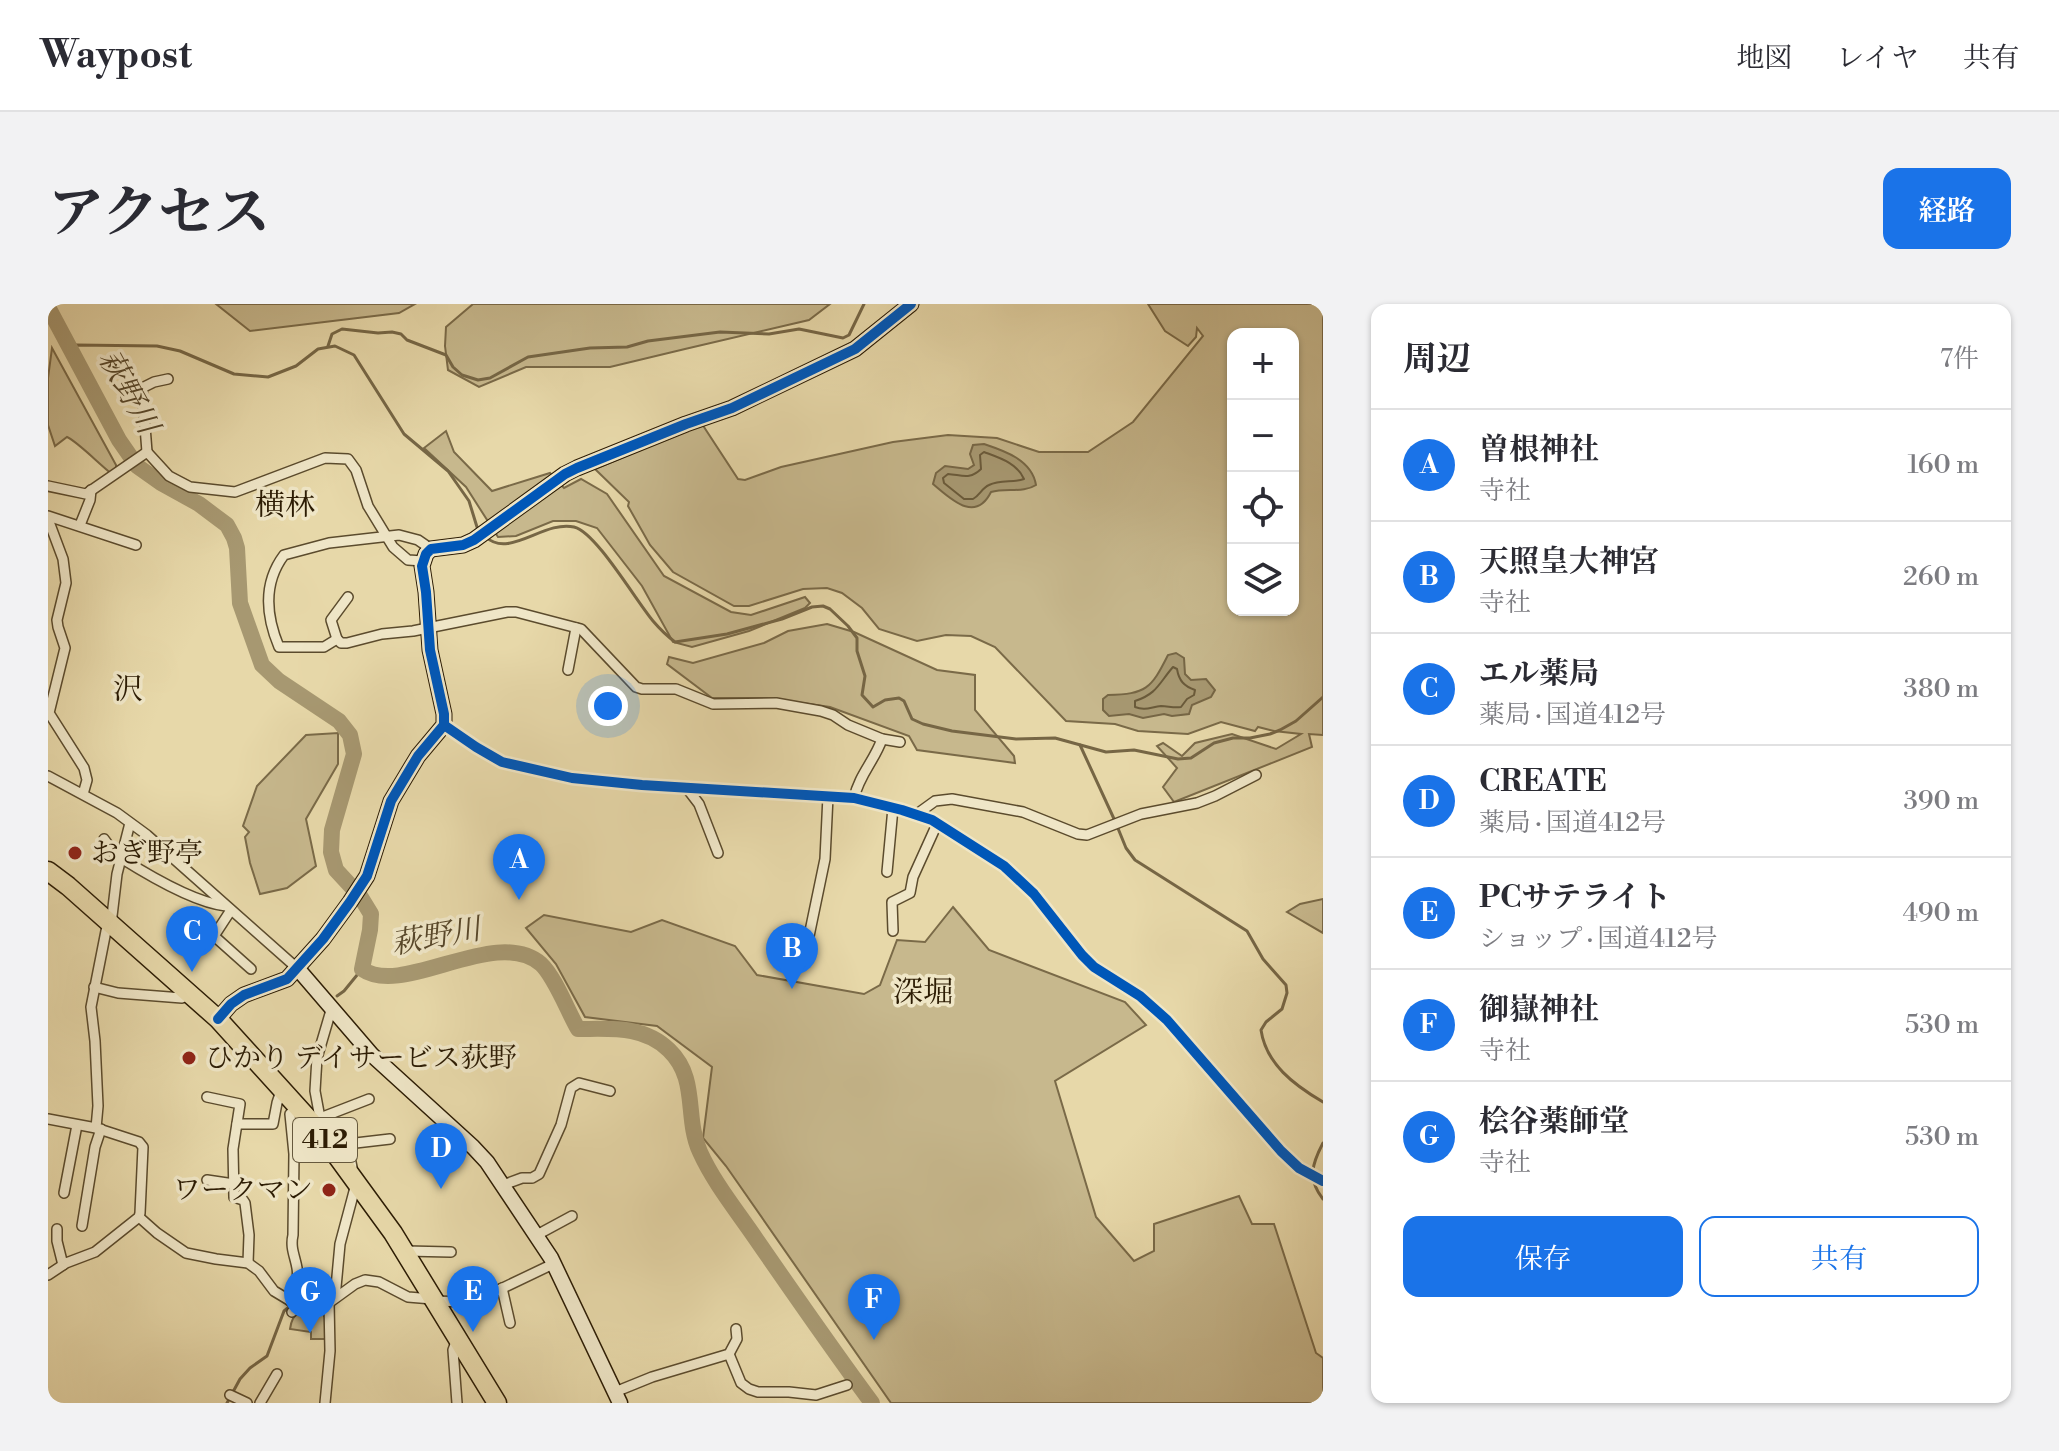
<!DOCTYPE html>
<html lang="ja">
<head>
<meta charset="utf-8">
<style>
  body { margin:0; font-family:"Libre Bodoni","Noto Serif JP",serif; background:#f2f2f3; color:#2b2b33 }
  .controls { position:absolute; right:24px; top:24px; display:grid; overflow:hidden; border-radius:16px; box-shadow:0 2px 6px #0004 }
  .controls button { width:72px; height:72px; display:grid; place-items:center; padding:0; border:0; border-bottom:2px solid #e1e1e2; background:#fff; color:#2b2b33; font:40px sans-serif }
  .you { position:absolute; left:560px; top:402px; width:28px; height:28px; margin:-20px; border:6px solid #fff; border-radius:50%; background:#1a73e8; box-shadow:0 0 0 12px #1a73e833 }
  .badge { display:grid; place-items:center; width:52px; height:52px; border-radius:50%; background:#1a73e8; color:#fff; font-size:26px; font-weight:700 }
  .pin { position:absolute; translate:-50% -66px; filter:drop-shadow(0 2px 4px #0008) }
  .pin::after { content:''; position:absolute; top:42px; width:28px; height:24px; background:inherit; clip-path:polygon(0 0,100% 0,50% 100%) }
  .list { margin:0; padding:0; list-style:none }
  h2 { display:flex; justify-content:space-between; align-items:center; height:104px; margin:0; padding:0 32px; font-size:34px }
  h2 small { font-size:26px; font-weight:400; color:#7c7c81 }
  .list li { display:grid; grid-template-columns:52px 1fr auto; gap:24px; align-items:center; box-sizing:border-box; height:112px; padding:0 32px; border-top:2px solid #e1e1e2 }
  .list b { display:block; font-size:30px; white-space:nowrap }
  .list p { margin:0; font-size:26px; white-space:nowrap; color:#7c7c81 }
  .list em { font-size:26px; font-style:normal; color:#7c7c81 }
  .actions { display:flex; gap:16px; padding:24px 32px }
  .actions a { flex:1; padding:18px 0; border:2px solid #1a73e8; border-radius:16px; text-align:center; font-size:28px; color:#1a73e8 }
  .actions .main { background:#1a73e8; color:#fff }
  .icon { flex:none; width:44px; height:44px; fill:none; stroke:currentColor; stroke-width:2; stroke-linecap:round; stroke-linejoin:round }
  .map { position:relative; flex:none; width:1275px; height:1099px; overflow:hidden; border-radius:16px }
  header { display:flex; align-items:center; gap:48px; box-sizing:border-box; height:112px; padding:0 40px; background:#fff; border-bottom:2px solid #e1e1e2 }
  header strong { font-size:38px }
  nav { display:flex; gap:44px; margin-inline-start:auto; font-size:28px }
  .intro { display:flex; align-items:center; justify-content:space-between; box-sizing:border-box; height:192px; padding:0 48px }
  h1 { margin:0; font-size:56px }
  .button { padding:20px 36px; border-radius:16px; background:#1a73e8; color:#fff; font-size:28px; font-weight:700 }
  main { display:flex; gap:48px; padding:0 48px }
  aside { flex:1; background:#fff; border-radius:16px; box-shadow:0 2px 6px #0004 }
  .map>svg:first-child { display:block }
  .green { fill:#c7b88d; stroke:#7a6a48; stroke-width:2; fill-rule:evenodd }
  .water { fill:#a79871; stroke:#766645; stroke-width:2 }
  .lines { fill:none; stroke-linecap:round; stroke-linejoin:round }
  .shore { stroke:#6a5a3a; stroke-width:2 }
  .stream { stroke:#766645; stroke-width:3 }
  .river { stroke:#a79871; stroke-width:16 }
  .street-casing { stroke:#5b4b2d; stroke-width:12 }
  .secondary-casing { stroke:#2c1c04; stroke-width:17 }
  .highway-casing { stroke:#2c1c04; stroke-width:21 }
  .street { stroke:#efe6c7; stroke-width:9 }
  .secondary { stroke:#efe6c7; stroke-width:14 }
  .highway { stroke:#e7d8a9; stroke-width:18 }
  .cycleway-casing { stroke:#efe6c7; stroke-width:15 }
  .cycleway { stroke:#0057b8; stroke-width:10 }
  .poi-dot { fill:#8f2418; stroke:#efe6c7; stroke-width:3 }
  .labels { text-anchor:middle; dominant-baseline:central; stroke-width:7; stroke-linejoin:round; paint-order:stroke }
  .shield { fill:#efe6c7; stroke:#66593e; stroke-width:2 }
  .shield-label { font-size:26px; font-weight:bold; fill:#2c1c04 }
  .poi-label { font-size:28px; fill:#2c1c04; stroke:#efe6c7; text-anchor:start }
  .water-label { font-size:30px; font-style:italic; fill:#57472a; stroke:#efe6c7 }
  .neighbourhood-label { font-size:30px; fill:#2c1c04; stroke:#efe6c7 }
</style>
</head>
<body>
<header>
<strong>Waypost</strong>
<nav><a>地図</a><a>レイヤ</a><a>共有</a></nav>
</header>
<div class="intro"><h1>アクセス</h1><a class="button">経路</a></div>
<main>
<div class="map">
<svg width="1275" height="1099" viewBox="0 0 1275 1099">
  <rect width="100%" height="100%" fill="#e7d8a9"/>
  <filter id="stains"><feTurbulence type="fractalNoise" baseFrequency=".0025" numOctaves="4"/><feColorMatrix values="0 0 0 0 .2 0 0 0 0 .09 0 0 0 0 .02 0 0 0 .5 -.17"/></filter>
  <radialGradient id="worn" r=".72"><stop offset=".6" stop-color="#630" stop-opacity="0"/><stop offset="1" stop-color="#630" stop-opacity=".3"/></radialGradient>
  <!-- green -->
  <g class="green">
    <path d="M168 0H367L351 9 202 27Z"/>
    <path d="M425 0H782L761 16 637 45 562 63H478L431 83 400 66 397 42 398 23Z"/>
    <path d="M1100 0H1275V431L1261 430 1264 443 1126 498 1115 483 1129 464 1109 442 1115 439 1134 452 1147 439 1184 430 1228 445 1253 430 1226 427 1210 423 1207 427 1173 418 1140 430 1090 427 1067 420 1018 417 947 343 923 332 898 331 869 337 831 325 814 304 794 289 779 284 755 285 701 302H686L625 268 602 241 580 202 581 198 547 165 654 120 690 175 697 176 733 163 845 138 900 131 949 134 991 148H1040L1085 118 1155 32 1149 24 1148 33 1140 42 1117 27ZM1185 30H1245V306H1185Z"/>
    <path d="M4 44 68 161V167L64 170C52 161 30 138 19 133L7 142 0 121V74Z"/>
    <path d="M398 127 406 148 444 187 502 169 516 184 533 175 559 190 616 272 683 308 703 311 757 293 762 299 757 304 701 327 644 343 625 338 594 282 549 224 528 217H505L468 232 450 233 418 183 376 144Z"/>
    <path d="M779 320 806 328 889 366 927 371V406L966 452 967 459 869 446 861 432 782 403 719 394H664L619 360 621 353 645 359 716 339 740 327Z"/>
    <path d="M290 429V460L258 515 268 562 239 584 212 590 202 559 197 533 201 528 195 522 209 482 258 431Z"/>
    <path d="M1275 595V629L1239 608 1252 600Z"/>
    <path d="M905 603 941 646 1077 698 1098 721 1007 777 1048 913 1086 957 1106 947V920L1191 892 1204 920H1226L1268 1049 1275 1054V1099H843L678 862 655 834 664 763 609 722 537 713 508 660 478 624 496 611 583 628 614 616 687 642 709 671 816 690 832 681 849 636 877 638Z"/>
    <path d="M276 1005V1012L279 1013V1035H263V1028L242 1025C245 1003 258 1006 276 1005Z"/>
  </g>
  <!-- water -->
  <g class="water">
    <path d="M936 140C957 147 984 156 988 181 976 189 958 184 943 188 927 220 902 194 885 180L888 169 897 162 920 165 926 161 922 150 925 141Z"/>
    <path d="M1128 349 1136 354 1137 370 1143 376 1158 375 1167 386 1163 393 1144 401 1141 410 1124 412 1116 410 1095 414 1081 410 1061 412 1055 406V395L1060 391C1098 390 1103 385 1120 351Z"/>
  </g>
  <g class="lines">
    <!-- shore -->
    <g class="shore">
      <path d="M936 148C952 154 969 159 976 175 965 179 952 175 941 181 934 184 932 191 925 195H916L896 179 895 174 900 170C914 171 922 176 933 165L932 151Z"/>
      <path d="M1125 363 1129 365C1131 377 1136 382 1147 386L1146 391 1139 395 1133 403C1125 404 1120 402 1113 402 1103 403 1097 407 1087 403V397C1109 390 1111 379 1125 363Z"/>
    </g>
    <!-- stream -->
    <g class="stream">
      <path d="M280 42 284 30 294 25 330 29 344 28 353 30 359 36 398 51 405 63 414 71 430 76 442 74 480 53 542 44 579 43 600 37 672 28 721 30 751 25 795 34 801 31 816 0"/>
      <path d="M22 44 28 41 109 42 132 47 186 70 220 73 248 62 270 45 287 42 306 51 356 130 400 167 421 197 429 223 433 227"/>
      <path d="M438 233C461 255 496 216 526 223 548 228 588 297 605 317 611 324 619 332 627 338L679 330 734 315 764 303 775 302 782 305 800 322 809 334V347L817 372 814 391 825 403 837 396 851 394 856 397 864 415 875 420 904 427 968 435 1007 434 1058 448 1086 446 1130 455 1143 454 1166 439 1185 434H1202L1222 430 1232 426 1248 417 1275 393"/>
      <path d="M1032 441 1067 517 1078 544 1087 556 1199 627 1215 655 1238 681 1239 689 1234 705 1218 718 1213 726C1218 760 1246 781 1275 798"/>
      <path d="M289 692 296 687 314 665"/>
      <path d="M1275 839C1264 860 1259 875 1275 895"/>
      <path d="M179 1099 192 1075 202 1064 219 1052 236 1007 241 1003"/>
    </g>
    <!-- river -->
    <path class="river" d="M0 3 71 136 89 162 113 179 151 200 179 221 186 234 189 244 192 299 214 361 231 377 291 417 302 431 306 450 284 526 283 548 288 566 312 592 323 610 322 626 314 665C355 694 448 621 493 660 507 673 520 708 530 725 562 725 596 721 621 746 651 775 636 813 652 848 666 879 689 907 708 935 746 990 784 1045 824 1099"/>
    <defs>
      <g id="street">
        <path d="M99 148 94 84 106 78 120 75"/>
        <path d="M0 182 38 190 99 148 121 172 142 183 187 188 277 154 300 155 308 166 320 202 345 243 360 256 375 257"/>
        <path d="M0 212 88 241"/>
        <path d="M0 215 15 255 18 279 9 316 10 323 17 344 1 409 36 464 39 476 35 490"/>
        <path d="M32 221 42 196 43 186"/>
        <path d="M383 245 370 236 351 231 281 239 236 251C215 279 218 312 231 343H276L289 335 293 339H299L334 330 365 327 459 308H468L533 325 588 383 594 385H628L665 400 728 399 773 407 785 411 800 421 834 435 852 438"/>
        <path d="M289 335 283 316 300 293"/>
        <path d="M520 366 528 324"/>
        <path d="M396 421 428 443 454 458 524 474 594 481 806 494 854 506 884 516 956 562 986 590 1034 651 1046 663 1092 692 1119 716 1233 847 1251 864 1275 877"/>
        <path d="M0 472 69 509 99 531 250 665"/>
        <path d="M638 483 651 500 670 549"/>
        <path d="M806 494C811 471 827 456 834 435"/>
        <path d="M869 510 887 497 904 495 975 508 1030 530 1039 531 1093 510 1149 499 1167 492 1208 471"/>
        <path d="M56 535 72 557"/>
        <path d="M73 554C100 571 147 599 178 602"/>
        <path d="M839 568 845 504"/>
        <path d="M183 606 166 632 203 665"/>
        <path d="M845 627 844 598 862 589 865 573 889 520"/>
        <path d="M761 632 777 555 780 492"/>
        <path d="M46 683 70 689 134 694 142 689"/>
        <path d="M159 793 192 800 185 845 186 893 195 896 197 899 201 931 200 959"/>
        <path d="M0 815 48 824"/>
        <path d="M189 820H225L229 799 234 784"/>
        <path d="M267 822 272 814 267 787 268 770 269 754 284 703"/>
        <path d="M299 840 272 814 321 795"/>
        <path d="M303 864 304 863 299 840 342 835"/>
        <path d="M159 876 186 880"/>
        <path d="M455 881 474 874H484L491 870 513 821 523 784 531 779 562 787"/>
        <path d="M16 889 29 821"/>
        <path d="M91 913 109 929 138 949 168 955 200 959 211 967 226 987 246 999"/>
        <path d="M34 922 47 843 53 825"/>
        <path d="M9 925V937L15 961"/>
        <path d="M487 932 524 912"/>
        <path d="M358 947 403 948"/>
        <path d="M0 971 18 959 47 948 91 913 92 909 95 843 91 838 48 824 50 802 47 737 43 703 58 627 64 612 69 570 82 519"/>
        <path d="M454 984 462 1019"/>
        <path d="M287 994 292 940 308 880"/>
        <path d="M242 997C247 986 251 976 249 964 247 952 242 944 245 931L246 850 242 810 250 802"/>
        <path d="M244 1008 252 1002 278 1001 307 980 317 976 331 978 360 993 384 995 386 997 418 998 438 992 505 960"/>
        <path d="M409 1035 405 1046 409 1099"/>
        <path d="M681 1050 693 1079 701 1085 710 1088H741L768 1091 799 1081"/>
        <path d="M567 1088 604 1073 681 1050 689 1035 688 1025"/>
        <path d="M182 1091 199 1099"/>
        <path d="M212 1099 229 1070"/>
        <path d="M277 1099 282 1047 281 999"/>
      </g>
      <g id="secondary">
        <path d="M250 665 324 751 425 843 439 858 503 954 572 1099"/>
        <path d="M170 715 183 700 196 691 239 675 275 635 302 598 319 572 343 497 370 452 396 421V410L382 346 378 288 374 262 378 250 383 245 415 241 426 236 517 170 529 164 638 120 684 104 807 45 863 0"/>
      </g>
      <path id="highway" d="M0 567 20 582 170 715 267 822 345 929 449 1099"/>
    </defs>
    <!-- street casing -->
    <use href="#street" class="street-casing"/>
    <!-- secondary casing -->
    <use href="#secondary" class="secondary-casing"/>
    <!-- highway casing -->
    <use href="#highway" class="highway-casing"/>
    <!-- street -->
    <use href="#street" class="street"/>
    <!-- secondary -->
    <use href="#secondary" class="secondary"/>
    <!-- highway -->
    <use href="#highway" class="highway"/>
    <defs>
      <g id="cycleway">
        <path d="M396 421 428 443 454 458 524 474 594 481 806 494 854 506 884 516 956 562 986 590 1034 651 1046 663 1092 692 1119 716 1233 847 1251 864 1275 877"/>
        <path d="M170 715 183 700 196 691 239 675 275 635 302 598 319 572 343 497 370 452 396 421V410L382 346 378 288 374 262 378 250 383 245 415 241 426 236 517 170 529 164 638 120 684 104 807 45 863 0"/>
      </g>
    </defs>
    <!-- cycleway casing -->
    <use href="#cycleway" class="cycleway-casing"/>
    <!-- cycleway -->
    <use href="#cycleway" class="cycleway"/>
  </g>
  <!-- markers -->
  <g class="poi-dot">
    <circle cx="27" cy="549" r="8"/>
    <circle cx="141" cy="754" r="8"/>
    <circle cx="281" cy="886" r="8"/>
  </g>
  <g class="labels">
    <!-- shield labels -->
    <rect class="shield" x="245" y="814" width="64" height="44" rx="6"/>
    <g class="shield-label">
      <text x="277" y="836">412</text>
    </g>
    <!-- poi labels -->
    <g class="poi-label">
      <text x="43" y="549">おぎ野亭</text>
      <text x="157" y="754">ひかり デイサービス荻野</text>
      <text x="265" y="886" text-anchor="end">ワークマン</text>
    </g>
    <!-- water labels -->
    <g class="water-label">
      <text transform="translate(80 88) rotate(61)">萩野川</text>
      <text transform="translate(388 633) rotate(-10)">萩野川</text>
    </g>
    <!-- neighbourhood labels -->
    <g class="neighbourhood-label">
      <text x="237" y="202">横林</text>
      <text x="80" y="386">沢</text>
      <text x="875" y="689">深堀</text>
    </g>
  </g>
  <rect width="100%" height="100%" filter="url(#stains)"/>
  <rect width="100%" height="100%" fill="url(#worn)"/>
</svg>
<div class="controls">
<button>+</button>
<button>−</button>
<button><svg class="icon" aria-label="locate" viewBox="0 0 24 24"><circle cx="12" cy="12" r="6"/><path d="M12 2v4M12 18v4M2 12h4M18 12h4"/></svg></button>
<button><svg class="icon" aria-label="layers" viewBox="0 0 24 24"><path d="M12 4l9 5-9 5-9-5zM3 14l9 5 9-5"/></svg></button>
</div>
<div class="you"></div>
<div class="pin badge" style="left:471px;top:596px">A</div>
<div class="pin badge" style="left:744px;top:685px">B</div>
<div class="pin badge" style="left:144px;top:668px">C</div>
<div class="pin badge" style="left:393px;top:885px">D</div>
<div class="pin badge" style="left:425px;top:1028px">E</div>
<div class="pin badge" style="left:826px;top:1036px">F</div>
<div class="pin badge" style="left:262px;top:1029px">G</div>
</div>
<aside>
<h2>周辺<small>7件</small></h2>
<ul class="list">
<li><span class="badge">A</span><div><b>曽根神社</b><p>寺社</p></div><em>160 m</em></li>
<li><span class="badge">B</span><div><b>天照皇大神宮</b><p>寺社</p></div><em>260 m</em></li>
<li><span class="badge">C</span><div><b>エル薬局</b><p>薬局 · 国道412号</p></div><em>380 m</em></li>
<li><span class="badge">D</span><div><b>CREATE</b><p>薬局 · 国道412号</p></div><em>390 m</em></li>
<li><span class="badge">E</span><div><b>PCサテライト</b><p>ショップ · 国道412号</p></div><em>490 m</em></li>
<li><span class="badge">F</span><div><b>御嶽神社</b><p>寺社</p></div><em>530 m</em></li>
<li><span class="badge">G</span><div><b>桧谷薬師堂</b><p>寺社</p></div><em>530 m</em></li>
</ul>
<div class="actions"><a class="main">保存</a><a>共有</a></div>
</aside>
</main>
</body>
</html>
